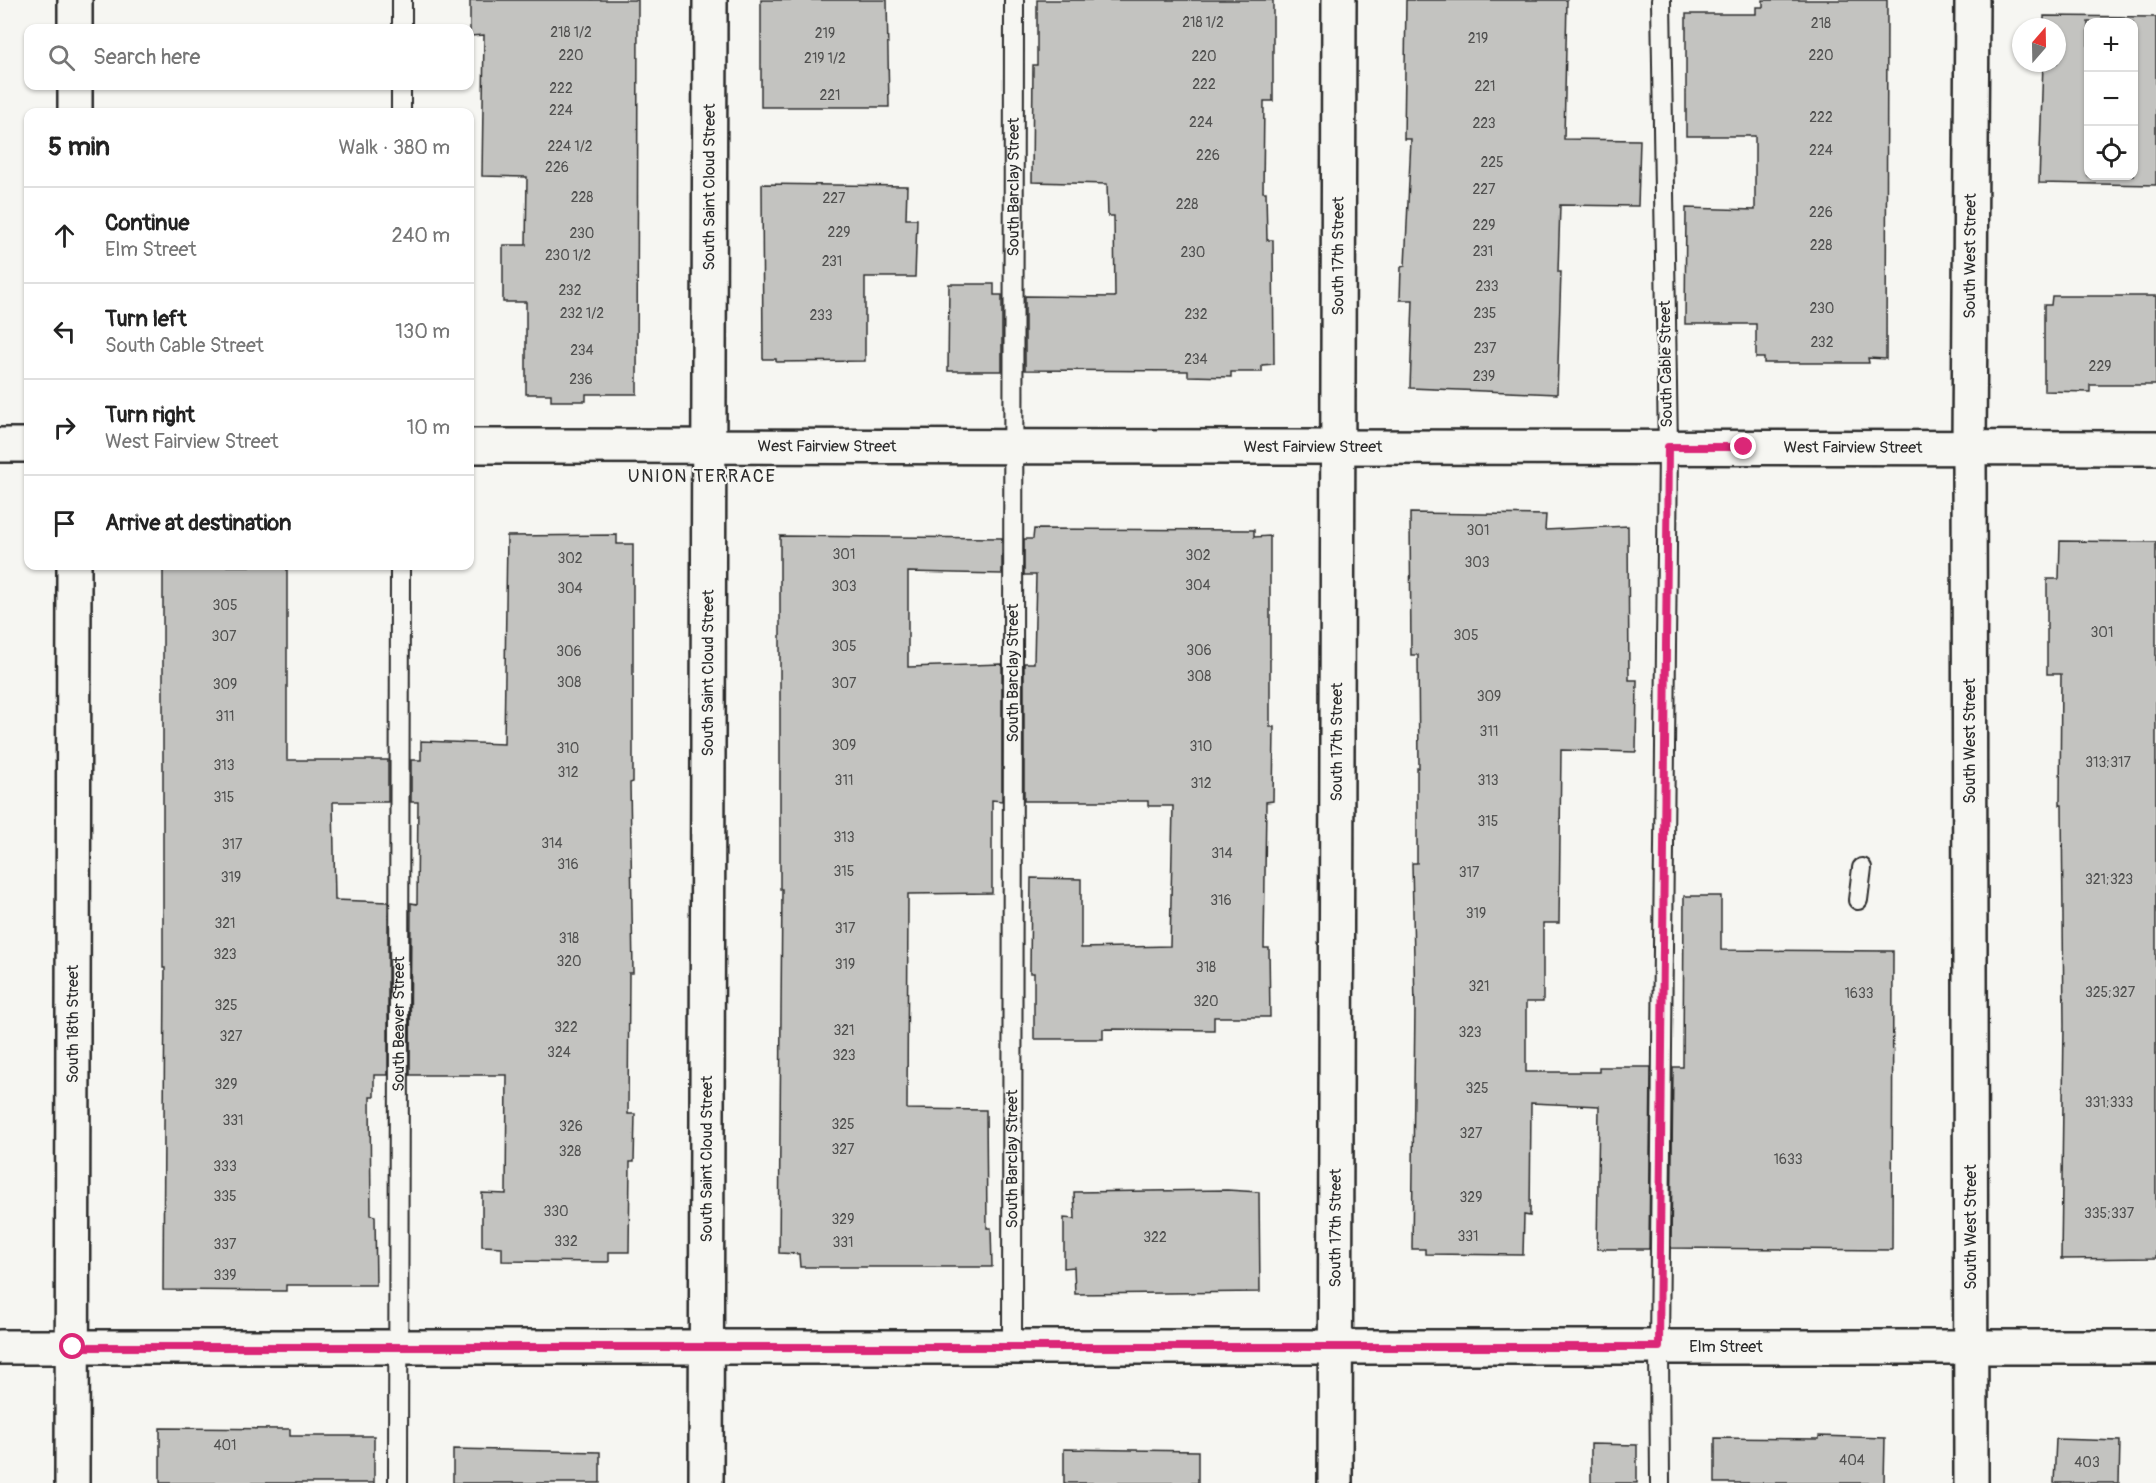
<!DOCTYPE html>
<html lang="en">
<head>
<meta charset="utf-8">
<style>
  body { margin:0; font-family:Pangolin,sans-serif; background:#f2f2f2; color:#222 }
  .controls { position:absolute; right:18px; top:18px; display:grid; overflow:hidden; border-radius:12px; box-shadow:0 2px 4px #0004 }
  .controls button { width:54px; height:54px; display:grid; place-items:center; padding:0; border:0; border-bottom:2px solid #e0e0e0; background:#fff; color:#222; font:30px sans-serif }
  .compass { position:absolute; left:2012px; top:18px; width:54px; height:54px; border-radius:50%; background:#fff; box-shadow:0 2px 4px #0004; rotate:20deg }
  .stop { position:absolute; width:18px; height:18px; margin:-14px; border:4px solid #db2777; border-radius:50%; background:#fff }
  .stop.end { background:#db2777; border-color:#fff; box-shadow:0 2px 6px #0008 }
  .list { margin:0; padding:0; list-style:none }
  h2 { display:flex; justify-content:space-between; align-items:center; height:78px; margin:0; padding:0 24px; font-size:26px }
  h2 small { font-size:20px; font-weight:400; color:#767676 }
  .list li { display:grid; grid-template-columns:39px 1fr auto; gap:18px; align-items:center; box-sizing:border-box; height:96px; padding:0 24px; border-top:2px solid #e0e0e0 }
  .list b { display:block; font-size:22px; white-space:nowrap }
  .list p { margin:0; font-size:20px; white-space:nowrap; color:#767676 }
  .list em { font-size:20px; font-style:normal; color:#767676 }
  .icon { flex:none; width:33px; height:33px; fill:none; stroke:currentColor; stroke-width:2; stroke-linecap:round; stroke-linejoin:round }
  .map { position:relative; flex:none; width:2156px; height:1483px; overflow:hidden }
  .search { position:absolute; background:#fff; box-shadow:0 2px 4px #0004; left:24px; top:24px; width:450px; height:66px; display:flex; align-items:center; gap:15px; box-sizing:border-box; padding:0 21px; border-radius:12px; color:#767676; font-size:22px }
  .panel { position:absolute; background:#fff; box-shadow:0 2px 4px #0004; left:24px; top:108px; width:450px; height:462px; border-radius:12px }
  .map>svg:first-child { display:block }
  .building { fill:#c3c3c0; stroke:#2b2b2b; stroke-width:1.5; fill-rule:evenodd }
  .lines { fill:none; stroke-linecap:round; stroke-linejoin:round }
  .lane-casing { stroke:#2b2b2b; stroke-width:22 }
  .street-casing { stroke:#2b2b2b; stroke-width:38 }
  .lane { stroke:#f6f6f2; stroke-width:18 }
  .street { stroke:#f6f6f2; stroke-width:33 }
  .route { stroke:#db2777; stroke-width:8 }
  .labels { text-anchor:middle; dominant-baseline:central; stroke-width:4.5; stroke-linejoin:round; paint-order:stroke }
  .number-label { font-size:14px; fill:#515150 }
  .street-label { font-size:16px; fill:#2b2b2b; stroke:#f6f6f2 }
  .neighbourhood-label { font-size:18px; letter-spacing:1.5px; fill:#2b2b2b; stroke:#f6f6f2 }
</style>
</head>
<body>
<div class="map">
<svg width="2156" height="1483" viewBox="0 0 2156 1483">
  <rect width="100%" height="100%" fill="#f6f6f2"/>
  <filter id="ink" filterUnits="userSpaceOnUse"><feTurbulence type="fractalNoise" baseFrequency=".0167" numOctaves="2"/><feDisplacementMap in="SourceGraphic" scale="12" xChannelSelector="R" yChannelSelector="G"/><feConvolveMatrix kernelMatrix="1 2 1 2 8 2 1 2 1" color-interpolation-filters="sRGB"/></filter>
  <g filter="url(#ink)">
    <!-- building -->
    <g class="building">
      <path d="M470 0H638L637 394H586V401H551V394H526V302H503V245H526L527 177 482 176 484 35 470 36Z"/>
      <path d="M761 0H887L889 107H761Z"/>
      <path d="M1037 0H1273V101H1264L1263 192H1266L1267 240H1273L1274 364 1262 365V372H1231V377L1188 376V371L1025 370V296L1115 297 1114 216H1108L1107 184 1032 182 1033 65H1037Z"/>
      <path d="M1406 0H1567L1564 139 1640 140 1638 206 1560 205 1558 272H1561L1557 394 1410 388 1413 300H1400L1401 267 1405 266 1411 139H1404Z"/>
      <path d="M1763 0H1887L1886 359 1868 358 1869 363H1764V358H1756V324H1685L1686 208 1755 210V136H1686V14H1756V7H1763Z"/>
      <path d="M2044 16 2156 17V185L2039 183 2043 63H2057V27H2044ZM2088 22H2133V176H2088Z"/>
      <path d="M762 184 907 186 906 219H917L915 277H865V361L776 362V359H763Z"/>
      <path d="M949 284H994V295H1002V371H948Z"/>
      <path d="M2052 296H2156V385H2090V392L2044 391V305H2051Z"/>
      <path d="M1410 513 1546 515 1545 530 1628 526 1629 680H1637L1636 752 1561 750 1559 923H1543V1002H1526V1072H1599V1067H1651L1649 1249H1597L1599 1106 1531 1103 1530 1216 1524 1215 1523 1255 1425 1254V1249H1412L1415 1008 1412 863H1417V768H1419L1418 655H1411Z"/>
      <path d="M1034 529 1254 530V537L1270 536V727H1274L1273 801 1266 802 1264 948H1269L1270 1017H1214V1030L1103 1029V1039H1034V973H1030L1031 878 1081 879V948L1170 946 1173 806H1148V801H1024V663H1034L1036 575H1024V539H1033Z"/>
      <path d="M617 535V544H633V782L630 783 633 973H629L628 1114H635L634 1162H630L629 1252H609V1262L502 1261V1247L482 1246V1193L506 1194 507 1075H410L411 903 417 904 418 802H411V760H421V741L504 744 507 536Z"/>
      <path d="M780 536 1002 538V574L908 572V667L1002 664V801L992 800V893L908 894 907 1109 986 1110 987 1228H991L992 1267H800L799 1254 779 1253 782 889H780Z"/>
      <path d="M2060 541 2156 542V1258L2061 1259 2064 1026 2062 805H2060L2061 674H2047V579H2059Z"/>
      <path d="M163 566H287V760H388V802H333L335 900 388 902V1075H374V1097H370L371 1215 375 1216 376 1285H286V1291L163 1290 165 968H163Z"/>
      <path d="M1684 896H1721V950L1893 951 1892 1250 1671 1248 1673 1067H1683Z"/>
      <path d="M1227 1190 1259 1192 1260 1292 1075 1294 1074 1267 1064 1268V1218L1075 1219 1074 1192Z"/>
      <path d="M160 1428 290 1429V1436H374V1483H160Z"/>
      <path d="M1819 1436 1885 1438 1884 1483H1715V1438L1819 1439Z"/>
      <path d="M2056 1439 2120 1441 2119 1483H2054Z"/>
      <path d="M1591 1444 1637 1445V1483H1591Z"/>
      <path d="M453 1449 600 1452V1483H453Z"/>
      <path d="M1064 1449 1198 1451V1483H1064Z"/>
    </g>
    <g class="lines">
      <defs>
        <g id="lane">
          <path d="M402 28V0"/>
          <path d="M401 112V86"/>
          <path d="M1858 900 1862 868"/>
          <path id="s1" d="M1012 1347 1014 0"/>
          <path id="s2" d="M398 1483 400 566"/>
          <path d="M1660 1483 1659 1347 1668 447 1661 0"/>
        </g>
        <g id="street">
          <path d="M75 28V0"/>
          <path d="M75 112V86"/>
          <path d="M0 445H28"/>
          <path id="s3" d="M470 446 2156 448"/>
          <path id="s4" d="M0 1347H2156"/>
          <path id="s5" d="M72 1483 74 566"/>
          <path id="s6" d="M706 1483 710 0"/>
          <path id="s7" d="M1335 1483 1339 0"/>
          <path id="s8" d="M1971 1483 1969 447 1972 0"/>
        </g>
      </defs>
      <!-- lane casing -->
      <use href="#lane" class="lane-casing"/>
      <!-- street casing -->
      <use href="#street" class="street-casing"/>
      <!-- lane -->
      <use href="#lane" class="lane"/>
      <!-- street -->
      <use href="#street" class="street"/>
    </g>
  </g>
  <g class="lines" filter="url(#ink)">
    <!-- route -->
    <path class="route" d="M73 1347H1659L1668 447H1744"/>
  </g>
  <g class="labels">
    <!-- number labels -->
    <g class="number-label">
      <text x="1203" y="22">218 1/2</text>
      <text x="1821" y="23">218</text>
      <text x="571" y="32">218 1/2</text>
      <text x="825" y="33">219</text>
      <text x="1478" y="38">219</text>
      <text x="571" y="55">220</text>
      <text x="1821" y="55">220</text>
      <text x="1204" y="56">220</text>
      <text x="825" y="58">219 1/2</text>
      <text x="1204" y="84">222</text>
      <text x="1485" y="86">221</text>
      <text x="561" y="88">222</text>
      <text x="830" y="95">221</text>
      <text x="561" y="110">224</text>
      <text x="1821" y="117">222</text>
      <text x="1201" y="122">224</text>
      <text x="1484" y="123">223</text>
      <text x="570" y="146">224 1/2</text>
      <text x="1821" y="150">224</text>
      <text x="1208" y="155">226</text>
      <text x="1492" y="162">225</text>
      <text x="557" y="167">226</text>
      <text x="1484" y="189">227</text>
      <text x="582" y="197">228</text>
      <text x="834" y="198">227</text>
      <text x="1187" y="204">228</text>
      <text x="1821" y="212">226</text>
      <text x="1484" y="225">229</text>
      <text x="839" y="232">229</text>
      <text x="582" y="233">230</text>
      <text x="1821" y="245">228</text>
      <text x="1483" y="251">231</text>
      <text x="1193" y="252">230</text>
      <text x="568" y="255">230 1/2</text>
      <text x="832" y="261">231</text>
      <text x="1487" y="286">233</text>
      <text x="570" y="290">232</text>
      <text x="1822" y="308">230</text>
      <text x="582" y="313">232 1/2</text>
      <text x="1485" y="313">235</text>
      <text x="1196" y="314">232</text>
      <text x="821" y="315">233</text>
      <text x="1822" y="342">232</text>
      <text x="1485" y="348">237</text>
      <text x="582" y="350">234</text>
      <text x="1196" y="359">234</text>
      <text x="2100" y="366">229</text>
      <text x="1484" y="376">239</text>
      <text x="581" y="379">236</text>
      <text x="1478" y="530">301</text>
      <text x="844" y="554">301</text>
      <text x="1198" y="555">302</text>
      <text x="570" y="558">302</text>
      <text x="1477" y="562">303</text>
      <text x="1198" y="585">304</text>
      <text x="844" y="586">303</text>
      <text x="570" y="588">304</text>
      <text x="225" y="605">305</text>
      <text x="2102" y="632">301</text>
      <text x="1466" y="635">305</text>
      <text x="224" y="636">307</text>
      <text x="844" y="646">305</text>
      <text x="1199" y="650">306</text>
      <text x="569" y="651">306</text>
      <text x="1199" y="676">308</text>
      <text x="569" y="682">308</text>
      <text x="844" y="683">307</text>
      <text x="225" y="684">309</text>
      <text x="1489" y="696">309</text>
      <text x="225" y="716">311</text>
      <text x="1489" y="731">311</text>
      <text x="844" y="745">309</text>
      <text x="1201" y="746">310</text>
      <text x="568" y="748">310</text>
      <text x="2108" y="762">313;317</text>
      <text x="224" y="765">313</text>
      <text x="568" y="772">312</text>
      <text x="844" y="780">311</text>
      <text x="1488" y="780">313</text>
      <text x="1201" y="783">312</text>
      <text x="224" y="797">315</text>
      <text x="1488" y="821">315</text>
      <text x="844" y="837">313</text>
      <text x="552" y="843">314</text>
      <text x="232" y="844">317</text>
      <text x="1222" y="853">314</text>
      <text x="568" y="864">316</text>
      <text x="844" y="871">315</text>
      <text x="1469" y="872">317</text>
      <text x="231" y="877">319</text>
      <text x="2109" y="879">321;323</text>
      <text x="1221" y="900">316</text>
      <text x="1476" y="913">319</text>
      <text x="225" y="923">321</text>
      <text x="845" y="928">317</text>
      <text x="569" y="938">318</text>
      <text x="225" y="954">323</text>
      <text x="569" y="961">320</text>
      <text x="845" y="964">319</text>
      <text x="1206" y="967">318</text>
      <text x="1479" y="986">321</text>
      <text x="2110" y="992">325;327</text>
      <text x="1859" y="993">1633</text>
      <text x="1206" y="1001">320</text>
      <text x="226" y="1005">325</text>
      <text x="566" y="1027">322</text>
      <text x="844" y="1030">321</text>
      <text x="1470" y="1032">323</text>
      <text x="231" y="1036">327</text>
      <text x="559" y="1052">324</text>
      <text x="844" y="1055">323</text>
      <text x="226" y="1084">329</text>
      <text x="1477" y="1088">325</text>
      <text x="2109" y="1102">331;333</text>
      <text x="233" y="1120">331</text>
      <text x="843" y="1124">325</text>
      <text x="571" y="1126">326</text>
      <text x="1471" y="1133">327</text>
      <text x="843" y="1149">327</text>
      <text x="570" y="1151">328</text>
      <text x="1788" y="1159">1633</text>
      <text x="225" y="1166">333</text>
      <text x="225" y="1196">335</text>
      <text x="1471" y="1197">329</text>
      <text x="556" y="1211">330</text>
      <text x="2109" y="1213">335;337</text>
      <text x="843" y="1219">329</text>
      <text x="1468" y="1236">331</text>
      <text x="1155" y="1237">322</text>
      <text x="566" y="1241">332</text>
      <text x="843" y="1242">331</text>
      <text x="225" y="1244">337</text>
      <text x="225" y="1275">339</text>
      <text x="225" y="1445">401</text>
      <text x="1852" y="1460">404</text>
      <text x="2087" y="1462">403</text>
    </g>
    <!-- street labels -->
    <g class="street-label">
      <text stroke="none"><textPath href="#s1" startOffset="1160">South Barclay Street</textPath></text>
      <text stroke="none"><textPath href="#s6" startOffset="1296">South Saint Cloud Street</textPath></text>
      <text stroke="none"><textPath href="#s7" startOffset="1227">South 17th Street</textPath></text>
      <text stroke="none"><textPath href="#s8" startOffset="1227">South West Street</textPath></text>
      <text transform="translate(1666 364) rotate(-91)">South Cable Street</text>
      <text stroke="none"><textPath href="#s3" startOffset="357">West Fairview Street</textPath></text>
      <text stroke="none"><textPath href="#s3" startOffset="843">West Fairview Street</textPath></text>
      <text stroke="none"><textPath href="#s3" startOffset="1383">West Fairview Street</textPath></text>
      <text stroke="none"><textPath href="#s1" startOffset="674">South Barclay Street</textPath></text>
      <text stroke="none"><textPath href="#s6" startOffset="810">South Saint Cloud Street</textPath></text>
      <text transform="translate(1970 741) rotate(-90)">South West Street</text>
      <text stroke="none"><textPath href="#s7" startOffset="741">South 17th Street</textPath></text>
      <text stroke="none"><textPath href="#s5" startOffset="459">South 18th Street</textPath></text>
      <text stroke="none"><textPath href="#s2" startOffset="459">South Beaver Street</textPath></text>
      <text stroke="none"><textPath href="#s1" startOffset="188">South Barclay Street</textPath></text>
      <text stroke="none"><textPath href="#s6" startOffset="324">South Saint Cloud Street</textPath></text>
      <text stroke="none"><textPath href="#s7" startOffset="255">South 17th Street</textPath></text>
      <text transform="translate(1971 1227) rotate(-90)">South West Street</text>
      <text stroke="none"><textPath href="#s4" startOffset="1726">Elm Street</textPath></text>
    </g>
    <!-- neighbourhood labels -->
    <g class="neighbourhood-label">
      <text x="702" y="476">UNION TERRACE</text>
    </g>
  </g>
</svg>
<div class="controls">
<button>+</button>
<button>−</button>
<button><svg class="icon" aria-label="locate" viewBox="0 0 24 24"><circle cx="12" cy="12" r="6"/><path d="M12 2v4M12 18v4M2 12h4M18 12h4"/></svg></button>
</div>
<svg class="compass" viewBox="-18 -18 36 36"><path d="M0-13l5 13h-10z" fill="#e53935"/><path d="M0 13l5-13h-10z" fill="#767676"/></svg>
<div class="stop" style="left:73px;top:1347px"></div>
<div class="stop end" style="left:1744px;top:447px"></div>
<div class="search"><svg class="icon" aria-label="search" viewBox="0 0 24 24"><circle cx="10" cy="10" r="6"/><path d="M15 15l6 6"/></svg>Search here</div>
<section class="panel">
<h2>5 min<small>Walk · 380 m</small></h2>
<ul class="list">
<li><svg class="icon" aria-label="ahead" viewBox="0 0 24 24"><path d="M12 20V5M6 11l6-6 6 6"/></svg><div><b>Continue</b><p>Elm Street</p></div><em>240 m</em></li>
<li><svg class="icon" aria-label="left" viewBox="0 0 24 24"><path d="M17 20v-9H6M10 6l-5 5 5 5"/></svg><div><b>Turn left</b><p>South Cable Street</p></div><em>130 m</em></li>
<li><svg class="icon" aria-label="right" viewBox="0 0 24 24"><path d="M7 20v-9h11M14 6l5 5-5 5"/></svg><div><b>Turn right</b><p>West Fairview Street</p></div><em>10 m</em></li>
<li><svg class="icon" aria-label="arrive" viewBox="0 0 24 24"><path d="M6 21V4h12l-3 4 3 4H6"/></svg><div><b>Arrive at destination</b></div></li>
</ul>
</section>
</div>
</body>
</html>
